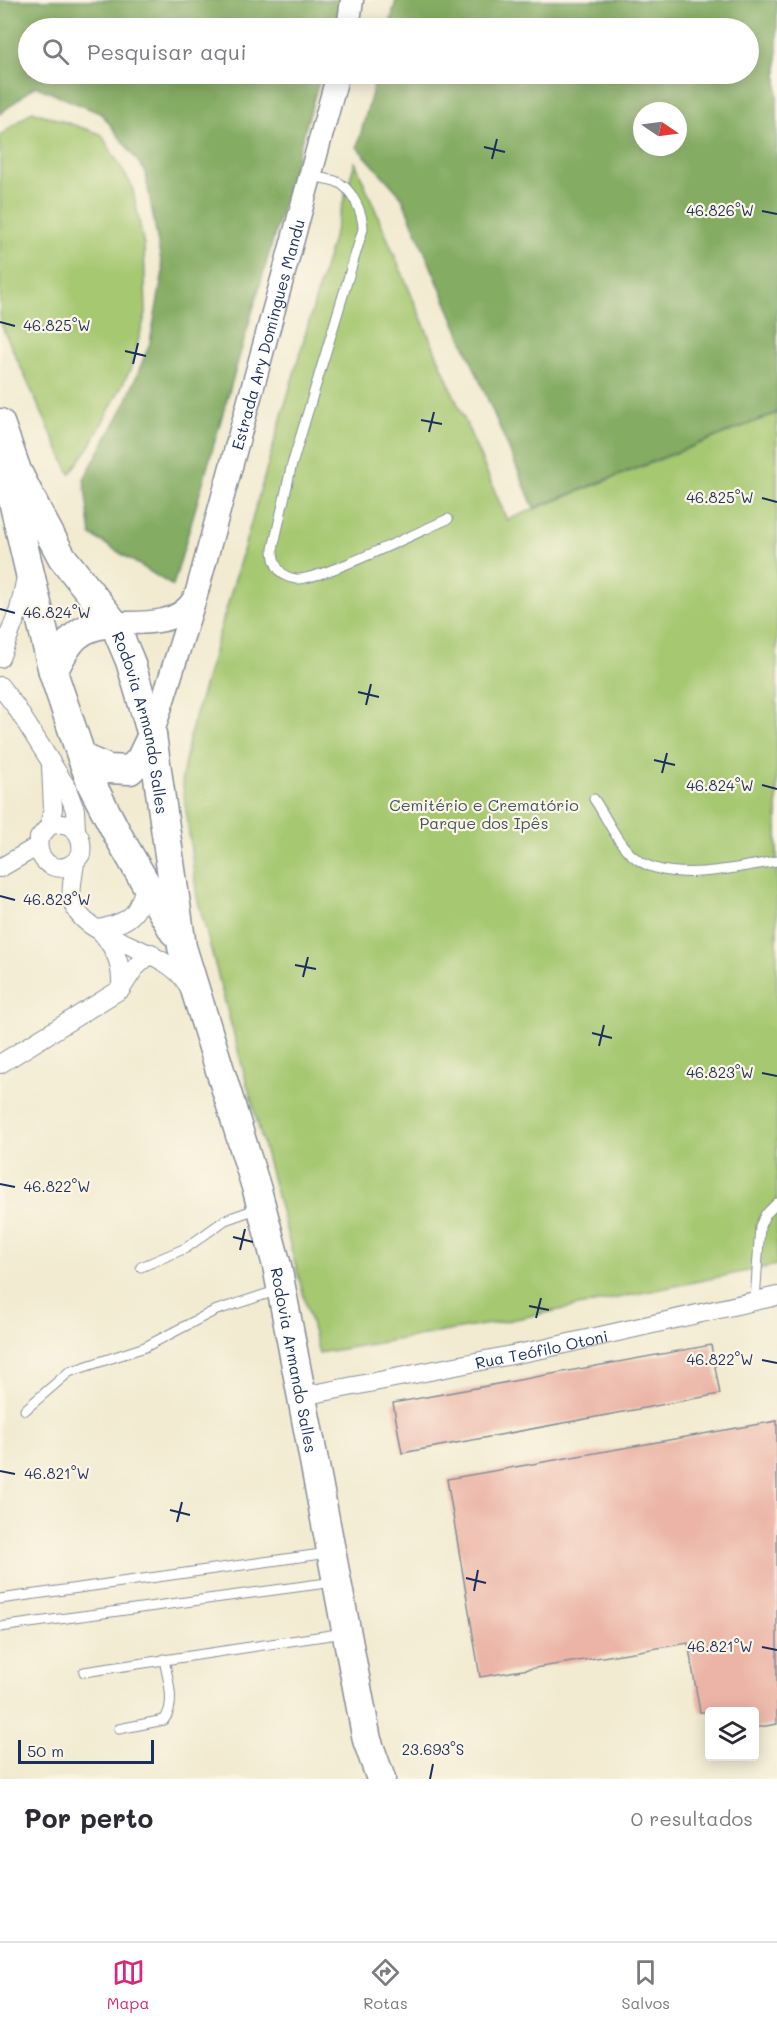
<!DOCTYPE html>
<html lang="pt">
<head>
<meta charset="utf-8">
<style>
  body { margin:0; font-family:Mali,sans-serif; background:#f2f2f3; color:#2b2b33 }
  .controls { position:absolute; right:18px; bottom:18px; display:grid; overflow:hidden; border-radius:6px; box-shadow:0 3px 15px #0003 }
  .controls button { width:54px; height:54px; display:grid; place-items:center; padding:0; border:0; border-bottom:2px solid #e1e1e2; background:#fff; color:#2b2b33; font:30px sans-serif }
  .compass { position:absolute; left:633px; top:102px; width:54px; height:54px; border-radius:50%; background:#fff; box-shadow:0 3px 15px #0003; rotate:103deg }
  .scale { position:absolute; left:18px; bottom:15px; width:136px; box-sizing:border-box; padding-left:6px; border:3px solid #1b2f5e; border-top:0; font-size:16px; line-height:21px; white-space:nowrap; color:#1b2f5e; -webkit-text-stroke:4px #fcf5e5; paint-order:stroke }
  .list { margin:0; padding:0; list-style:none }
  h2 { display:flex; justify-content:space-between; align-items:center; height:78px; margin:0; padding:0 24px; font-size:26px }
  h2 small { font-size:20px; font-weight:400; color:#7c7c81 }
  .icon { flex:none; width:33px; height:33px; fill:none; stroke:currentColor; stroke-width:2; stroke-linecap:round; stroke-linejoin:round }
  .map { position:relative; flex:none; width:777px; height:1779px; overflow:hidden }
  .search { position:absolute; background:#fff; box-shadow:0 3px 15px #0003; left:18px; right:18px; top:18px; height:66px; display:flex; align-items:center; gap:15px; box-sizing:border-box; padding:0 21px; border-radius:33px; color:#7c7c81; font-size:22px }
  .sheet { height:162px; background:#fff }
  nav { display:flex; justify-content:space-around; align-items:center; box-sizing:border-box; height:84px; border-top:2px solid #e1e1e2; background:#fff; font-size:16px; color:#7c7c81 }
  nav a { display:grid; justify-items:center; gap:3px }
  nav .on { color:#db2777 }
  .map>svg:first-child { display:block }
  .green { fill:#a6c871; stroke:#607c68; stroke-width:1.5 }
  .forest { fill:#84ac63; stroke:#506e60; stroke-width:1.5; fill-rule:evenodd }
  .building { fill:#ebb4a6 }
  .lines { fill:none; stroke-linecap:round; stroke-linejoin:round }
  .service-casing { stroke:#868d98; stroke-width:11 }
  .minor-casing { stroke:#868d98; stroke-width:20 }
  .tertiary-casing { stroke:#868d98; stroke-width:25 }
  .primary-casing { stroke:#868d98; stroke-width:31 }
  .service { stroke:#fff; stroke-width:9 }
  .minor { stroke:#fff; stroke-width:18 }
  .tertiary { stroke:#fff; stroke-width:22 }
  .primary { stroke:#fff; stroke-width:28 }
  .ticks { fill:none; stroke:#1b2f5e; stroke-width:2 }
  .labels { text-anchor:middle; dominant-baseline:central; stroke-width:4.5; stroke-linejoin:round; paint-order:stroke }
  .street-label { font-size:16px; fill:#1b2f5e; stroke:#fcf5e5 }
  .park-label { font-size:16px; fill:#3e5563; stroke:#fcf5e5 }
  .ticks-label { font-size:15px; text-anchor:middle; fill:#1b2f5e; stroke:#fcf5e5; stroke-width:4.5; stroke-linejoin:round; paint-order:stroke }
</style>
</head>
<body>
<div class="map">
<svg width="777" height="1779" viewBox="0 0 777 1779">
  <rect width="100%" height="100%" fill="#fcf5e5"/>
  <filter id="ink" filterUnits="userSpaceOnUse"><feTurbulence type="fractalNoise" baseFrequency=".0167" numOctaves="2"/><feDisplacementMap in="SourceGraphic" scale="12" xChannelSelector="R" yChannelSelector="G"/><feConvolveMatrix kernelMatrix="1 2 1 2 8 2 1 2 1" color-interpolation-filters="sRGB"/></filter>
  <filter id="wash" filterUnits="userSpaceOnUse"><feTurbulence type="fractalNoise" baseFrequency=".008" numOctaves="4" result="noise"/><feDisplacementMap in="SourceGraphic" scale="24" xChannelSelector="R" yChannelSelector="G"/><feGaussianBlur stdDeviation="1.35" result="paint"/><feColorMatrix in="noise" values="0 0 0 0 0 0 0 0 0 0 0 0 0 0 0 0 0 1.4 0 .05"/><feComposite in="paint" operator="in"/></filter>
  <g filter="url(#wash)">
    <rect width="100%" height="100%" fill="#f2ebd1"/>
    <!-- green -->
    <g class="green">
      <path d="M32 111 101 134 132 186 144 246 146 313 130 370 90 446 70 474 0 322V136Z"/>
      <path d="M355 162 507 520 777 413V1265L501 1322 319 1353 197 897 182 778 190 735Z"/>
    </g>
    <!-- forest -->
    <g class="forest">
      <path d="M0 0H342L334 28H28V74H321L173 586 91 535 84 479 126 402 150 343 163 272 145 171 102 114 35 86 0 114Z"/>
      <path d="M396 0H777V413L534 508 401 196 357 147 377 74H748V28H389ZM642 111H678V147H642Z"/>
    </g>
    <g id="blocks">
      <!-- building -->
      <g class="building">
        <path d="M711 1345 720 1394 402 1453 393 1403Z"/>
        <path d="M777 1421V1724L754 1728V1712H700L688 1643 480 1677 447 1479Z"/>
      </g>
    </g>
  </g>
  <g filter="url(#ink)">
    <use href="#blocks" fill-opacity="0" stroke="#868d98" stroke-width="1.5"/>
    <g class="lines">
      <defs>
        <g id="service">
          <path d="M312 176C319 178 328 179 335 181 352 187 363 213 363 229L291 468 273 549C273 563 279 577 296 579 319 581 420 531 448 519"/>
          <path d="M594 799C606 816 617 843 633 856 666 886 737 867 777 861"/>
          <path d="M141 1267 186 1248 225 1220 259 1208"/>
          <path d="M755 1301 760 1226 765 1215 777 1203"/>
          <path d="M25 1410 69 1372 145 1347 214 1311 279 1290"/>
          <path d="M0 1599 328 1553"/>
          <path d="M0 1627 334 1582"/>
          <path d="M84 1672 344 1633"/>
          <path d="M119 1729 164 1720C177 1704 167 1677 164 1659"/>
        </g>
        <g id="minor">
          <path d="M0 658 19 610 26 577"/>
          <path d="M0 686 16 707 66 786 75 810 76 830"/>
          <path d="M49 826C70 818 84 833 81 854 66 879 34 867 39 838L49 826 53 809 51 766"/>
          <path d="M75 862C74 874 70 887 72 899 79 941 165 945 187 984"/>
          <path d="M0 868 38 846"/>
          <path d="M99 929C131 921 137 917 146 883"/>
          <path d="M102 933C117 952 122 965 121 989"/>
          <path d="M0 1064 121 989 134 969 151 953"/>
          <path id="s1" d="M303 1396 547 1348 777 1296"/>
        </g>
        <g id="tertiary">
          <path d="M348 28 352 0"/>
          <path d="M114 623C143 623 177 626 194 599"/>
          <path id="s2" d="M152 735 196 595 338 74"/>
        </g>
        <g id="primary">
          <path id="s3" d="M0 423 17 471 41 518 62 557 114 623 130 661 152 735 182 947 257 1190 277 1266 367 1740 381 1779"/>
          <path d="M7 475 53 672 82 758 92 785 120 839 174 932"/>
          <path d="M53 672C68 641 77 625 114 623"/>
          <path d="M82 758 108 769 130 770 140 760 152 735"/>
        </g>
      </defs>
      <!-- service casing -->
      <use href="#service" class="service-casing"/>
      <!-- minor casing -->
      <use href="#minor" class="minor-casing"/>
      <!-- tertiary casing -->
      <use href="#tertiary" class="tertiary-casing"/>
      <!-- primary casing -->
      <use href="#primary" class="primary-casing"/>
      <!-- service -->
      <use href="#service" class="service"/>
      <!-- minor -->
      <use href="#minor" class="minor"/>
      <!-- tertiary -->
      <use href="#tertiary" class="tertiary"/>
      <!-- primary -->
      <use href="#primary" class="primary"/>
    </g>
  </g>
  <!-- ticks -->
  <path class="ticks" d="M484 147 505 152M492 159 497 139M762 211 777 214M0 322 15 326M125 351 146 356M133 364 138 343M421 420 442 424M429 432 434 412M762 498 777 502M0 609 15 613M358 692 379 697M366 705 371 684M654 760 675 765M662 773 667 753M762 785 777 789M0 896 15 900M295 965 316 969M303 977 308 957M592 1033 612 1038M599 1046 604 1025M762 1073 777 1076M0 1184 15 1187M233 1237 253 1242M240 1250 245 1229M529 1306 549 1310M536 1318 541 1298M762 1360 777 1363M0 1471 15 1474M170 1510 190 1515M177 1522 182 1502M466 1578 486 1583M474 1591 478 1570M762 1647 777 1650M430 1779 433 1764"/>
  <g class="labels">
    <!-- street labels -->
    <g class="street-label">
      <text stroke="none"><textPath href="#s2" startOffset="417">Estrada Ary Domingues Mandu</textPath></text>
      <text stroke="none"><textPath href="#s3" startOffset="336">Rodovia Armando Salles</textPath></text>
      <text stroke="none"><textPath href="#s1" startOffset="243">Rua Teófilo Otoni</textPath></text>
      <text stroke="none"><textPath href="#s3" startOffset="993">Rodovia Armando Salles</textPath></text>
    </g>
    <!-- park labels -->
    <g class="park-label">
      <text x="484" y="804">Cemitério e Crematório<tspan x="484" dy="18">Parque dos Ipês</tspan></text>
    </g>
  </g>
  <g class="ticks-label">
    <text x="720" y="216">46.826°W</text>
    <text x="57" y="331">46.825°W</text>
    <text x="720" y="503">46.825°W</text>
    <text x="57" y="618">46.824°W</text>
    <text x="720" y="791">46.824°W</text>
    <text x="57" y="905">46.823°W</text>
    <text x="720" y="1078">46.823°W</text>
    <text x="57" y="1192">46.822°W</text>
    <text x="720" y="1365">46.822°W</text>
    <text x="57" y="1479">46.821°W</text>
    <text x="720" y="1652">46.821°W</text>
    <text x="433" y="1755">23.693°S</text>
  </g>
</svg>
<div class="controls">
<button><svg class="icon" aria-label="layers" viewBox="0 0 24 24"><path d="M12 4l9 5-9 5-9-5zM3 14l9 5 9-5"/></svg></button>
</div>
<svg class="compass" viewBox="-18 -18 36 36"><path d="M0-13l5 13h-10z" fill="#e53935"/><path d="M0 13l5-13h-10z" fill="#7c7c81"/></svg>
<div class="scale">50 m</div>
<div class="search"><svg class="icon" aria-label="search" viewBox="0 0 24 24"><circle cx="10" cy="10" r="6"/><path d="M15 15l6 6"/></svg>Pesquisar aqui</div>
</div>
<section class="sheet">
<h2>Por perto<small>0 resultados</small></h2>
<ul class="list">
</ul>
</section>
<nav>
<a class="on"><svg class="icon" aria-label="map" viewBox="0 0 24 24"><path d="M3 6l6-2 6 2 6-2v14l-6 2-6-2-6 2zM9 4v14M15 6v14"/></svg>Mapa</a>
<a><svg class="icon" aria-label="directions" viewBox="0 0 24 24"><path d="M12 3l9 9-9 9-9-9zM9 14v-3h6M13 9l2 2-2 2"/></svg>Rotas</a>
<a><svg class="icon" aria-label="saved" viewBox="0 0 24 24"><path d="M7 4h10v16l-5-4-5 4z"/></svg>Salvos</a>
</nav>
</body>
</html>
